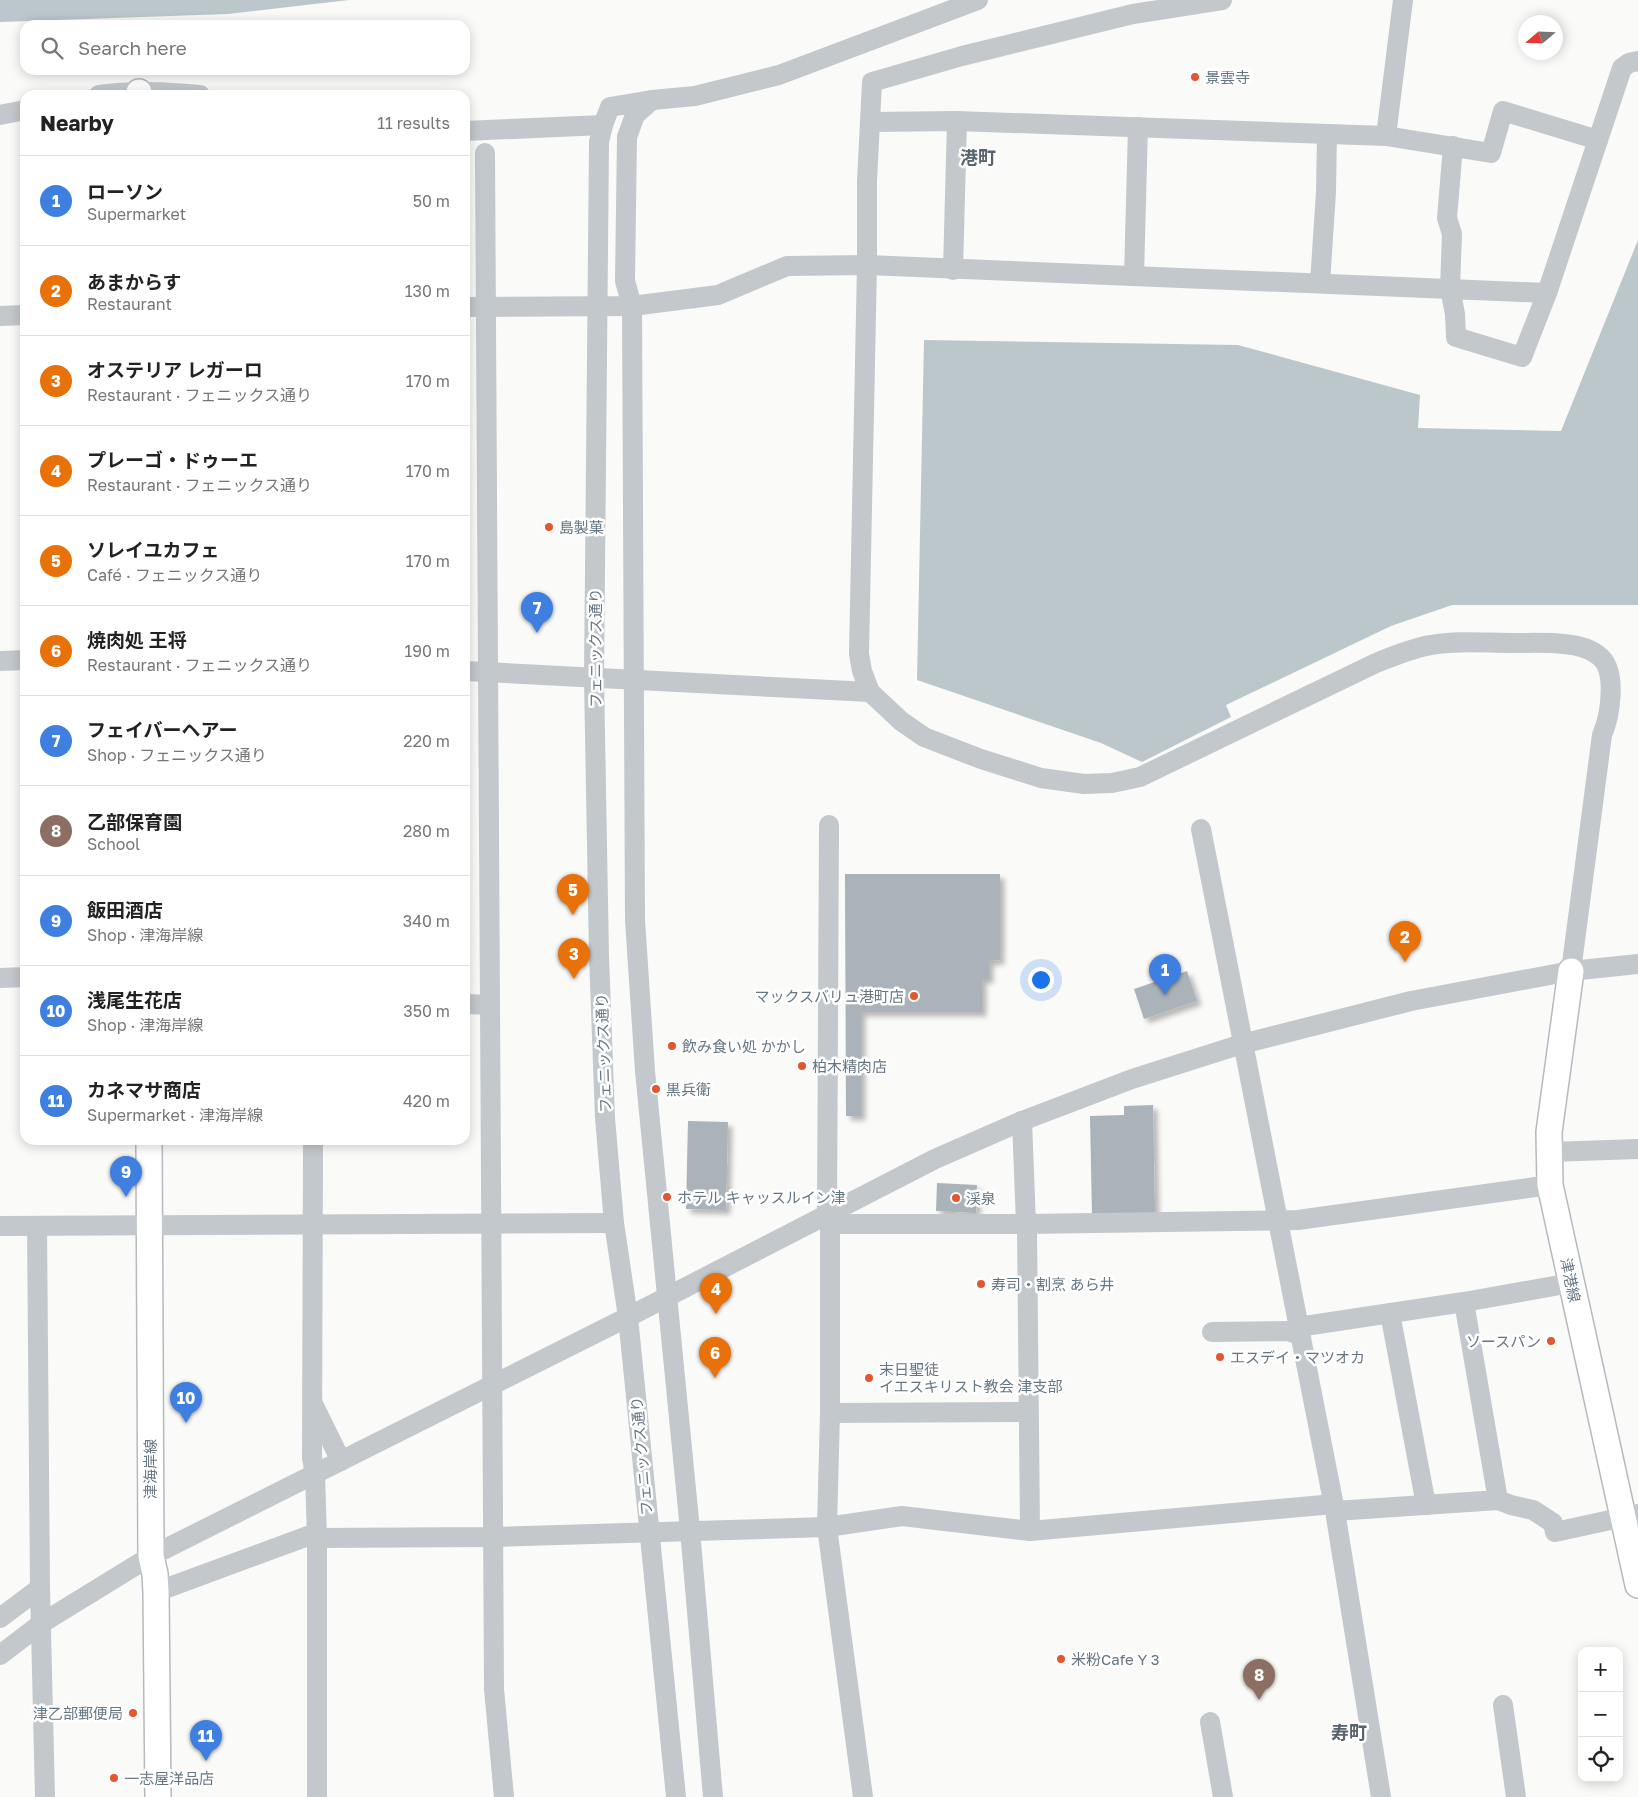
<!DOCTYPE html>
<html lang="en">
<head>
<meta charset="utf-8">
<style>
  body { margin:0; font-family:"Golos Text","Noto Sans JP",sans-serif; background:#f2f2f2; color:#222 }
  .controls { position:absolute; right:15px; bottom:15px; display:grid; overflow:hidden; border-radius:10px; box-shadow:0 2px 12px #0003 }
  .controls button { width:45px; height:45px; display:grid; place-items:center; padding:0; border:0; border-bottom:1px solid #e0e0e0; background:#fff; color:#222; font:25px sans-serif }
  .compass { position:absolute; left:1518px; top:15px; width:45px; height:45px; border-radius:50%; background:#fff; box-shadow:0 2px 12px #0003; rotate:251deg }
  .you { position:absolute; left:1040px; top:979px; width:18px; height:18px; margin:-12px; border:4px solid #fff; border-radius:50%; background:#1a73e8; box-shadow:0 0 0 8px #1a73e833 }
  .badge { display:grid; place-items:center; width:32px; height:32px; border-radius:50%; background:#e4572e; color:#fff; font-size:16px; font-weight:700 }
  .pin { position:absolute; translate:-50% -41px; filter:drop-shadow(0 1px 2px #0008) }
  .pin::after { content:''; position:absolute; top:26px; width:18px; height:15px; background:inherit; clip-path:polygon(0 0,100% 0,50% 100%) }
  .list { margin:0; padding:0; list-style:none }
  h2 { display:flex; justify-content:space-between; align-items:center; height:65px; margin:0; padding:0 20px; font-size:21px }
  h2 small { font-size:16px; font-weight:400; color:#767676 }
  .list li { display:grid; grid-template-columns:32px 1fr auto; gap:15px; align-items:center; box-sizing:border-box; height:90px; padding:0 20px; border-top:1px solid #e0e0e0 }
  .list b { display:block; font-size:19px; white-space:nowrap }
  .list p { margin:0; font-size:16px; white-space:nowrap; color:#767676 }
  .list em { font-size:16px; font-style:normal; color:#767676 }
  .icon { flex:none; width:28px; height:28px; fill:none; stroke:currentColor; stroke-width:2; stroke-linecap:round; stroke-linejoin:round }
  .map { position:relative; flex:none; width:1638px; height:1797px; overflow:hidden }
  .search { position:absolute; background:#fff; box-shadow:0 2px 12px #0003; left:20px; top:20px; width:450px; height:55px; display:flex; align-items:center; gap:12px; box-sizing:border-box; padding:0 18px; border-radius:15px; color:#767676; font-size:19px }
  .panel { position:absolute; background:#fff; box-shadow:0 2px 12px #0003; left:20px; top:90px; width:450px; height:1055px; border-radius:15px }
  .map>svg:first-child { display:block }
  .water { fill:#bbc7cb }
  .building { fill:#aab3b9; filter:url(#shadow) }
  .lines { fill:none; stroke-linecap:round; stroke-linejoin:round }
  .major-casing { stroke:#b5babe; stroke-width:28 }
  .minor { stroke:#c3c8cc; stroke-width:20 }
  .major { stroke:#fff; stroke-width:25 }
  .poi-dot { fill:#e4572e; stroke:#fff; stroke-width:2 }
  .labels { text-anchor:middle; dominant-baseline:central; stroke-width:5; stroke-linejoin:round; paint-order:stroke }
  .poi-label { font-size:15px; fill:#657683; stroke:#fff; text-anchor:start }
  .street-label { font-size:15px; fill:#657683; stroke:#fff }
  .quarter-label { font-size:18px; font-weight:bold; fill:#57646e; stroke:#fff }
</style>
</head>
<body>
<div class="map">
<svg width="1638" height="1797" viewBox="0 0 1638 1797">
  <defs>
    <filter id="shadow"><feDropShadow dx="4.5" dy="4.5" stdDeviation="2.5" flood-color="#0004"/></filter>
  </defs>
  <rect width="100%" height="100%" fill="#fafaf8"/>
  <!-- water -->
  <g class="water">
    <path d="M0 0H349L228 14 0 22Z"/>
    <path d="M1638 240V605H1452L1391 626 1226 705 1231 717 1142 762 1101 743 917 680 924 340 1238 345 1420 395 1418 428 1561 431Z"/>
  </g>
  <!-- building -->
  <g class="building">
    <path d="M845 874H1000V960L989 961V979H982V1012H861V1116H846Z"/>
    <path d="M1187 971 1197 1001 1144 1019 1134 989Z"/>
    <path d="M1153 1105 1155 1215 1092 1216 1090 1116 1124 1115V1106Z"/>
    <path d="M688 1121 728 1122 726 1210 686 1209Z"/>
    <path d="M937 1183 977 1185 976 1213 936 1211Z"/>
  </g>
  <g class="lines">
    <defs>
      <g id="major">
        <path d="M139 92V95"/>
        <path d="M1571 971 1549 1132 1550 1185 1638 1585"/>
        <path d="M149 1140 151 1556 155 1574 156 1592 158 1797"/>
      </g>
    </defs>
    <!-- major casing -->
    <use href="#major" class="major-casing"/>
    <!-- minor -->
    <g class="minor">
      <path d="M1222 0 1133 14 962 56 872 82 867 181V265L859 654 862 671 870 692 901 721 924 737 981 759 1041 778 1084 784 1112 783 1140 777 1376 663C1394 656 1412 648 1431 645 1458 640 1486 643 1514 643 1530 643 1547 642 1564 644 1575 645 1590 648 1599 656 1618 670 1610 717 1602 735L1571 971"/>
      <path d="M99 95C133 90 166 92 200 95"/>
      <path d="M652 100 635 115 627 137 625 281 632 306 635 920 645 1071 690 1530 713 1797"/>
      <path d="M0 115 25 110"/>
      <path d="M871 122 957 121 1386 136 1491 153 1503 111 1598 140"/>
      <path d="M465 131 603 125"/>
      <path d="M1386 136 1403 0"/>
      <path d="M1453 146 1447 218 1452 234 1450 288 1455 314 1456 337 1522 357 1547 293 1622 68 1629 63 1638 61"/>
      <path d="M485 153 494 1689 504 1797"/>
      <path d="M953 270 957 121"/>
      <path d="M1134 276 1138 127"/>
      <path d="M1320 283 1326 192 1327 134"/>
      <path d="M465 307 632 306 718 295 787 266 867 265 1547 293"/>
      <path d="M0 316 25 315"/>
      <path d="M0 661 25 660"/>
      <path d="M465 671 870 692"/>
      <path d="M829 825 827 1215 830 1224V1413L827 1527 863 1797"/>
      <path d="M1201 829 1335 1511 1381 1797"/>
      <path d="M0 978 25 977"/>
      <path d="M465 1004 490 1005"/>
      <path d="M1022 1121 1026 1224 1027 1228 1030 1531"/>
      <path d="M313 1140 312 1458 315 1474 317 1538V1797"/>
      <path d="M1550 1152 1638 1149"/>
      <path d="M830 1224H1026L1298 1220 1550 1185"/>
      <path d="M0 1226 614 1223"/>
      <path d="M37 1226 40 1588 45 1797"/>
      <path d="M1464 1302 1498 1500"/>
      <path d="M1390 1313 1426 1505"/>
      <path d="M1298 1327 1464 1302 1571 1283"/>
      <path d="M1212 1332 1288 1331 1300 1335"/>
      <path d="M314 1406 341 1461"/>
      <path d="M830 1413 1028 1412"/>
      <path d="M1335 1511 1498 1500 1511 1505 1533 1510 1553 1523 1555 1532 1638 1514"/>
      <path d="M317 1538 492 1537 827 1527 902 1516 1030 1531 1334 1504"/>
      <path d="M156 1592 316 1533"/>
      <path d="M0 1618 40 1588"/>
      <path d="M0 1655 42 1623 151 1556 628 1317 935 1159 1022 1121 1132 1079 1242 1044 1411 1001 1571 971 1638 964"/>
      <path d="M1503 1705 1516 1797"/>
      <path d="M1210 1722 1223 1797"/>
      <path d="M676 1797 628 1317 614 1223 605 1118 599 956 594 678 599 142 603 125 610 107 652 100 695 96 779 75 978 0"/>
    </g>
    <!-- major -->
    <use href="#major" class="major"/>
  </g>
  <!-- markers -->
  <g class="poi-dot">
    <circle cx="1195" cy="77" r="5"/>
    <circle cx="549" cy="527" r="5"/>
    <circle cx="914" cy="996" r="5"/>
    <circle cx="672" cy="1046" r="5"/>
    <circle cx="802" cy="1066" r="5"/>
    <circle cx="656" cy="1089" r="5"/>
    <circle cx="667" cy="1197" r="5"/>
    <circle cx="956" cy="1198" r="5"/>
    <circle cx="981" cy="1284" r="5"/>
    <circle cx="1551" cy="1341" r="5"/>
    <circle cx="1220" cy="1357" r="5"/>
    <circle cx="869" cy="1378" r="5"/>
    <circle cx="1061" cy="1659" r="5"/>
    <circle cx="133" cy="1713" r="5"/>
    <circle cx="114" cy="1778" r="5"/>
  </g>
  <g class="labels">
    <!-- poi labels -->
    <g class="poi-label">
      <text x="1205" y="77">景雲寺</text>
      <text x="559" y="527">島製菓</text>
      <text x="904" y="996" text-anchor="end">マックスバリュ港町店</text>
      <text x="682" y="1046">飲み食い処 かかし</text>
      <text x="812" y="1066">柏木精肉店</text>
      <text x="666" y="1089">黒兵衛</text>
      <text x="677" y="1197">ホテル キャッスルイン津</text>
      <text x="966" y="1198">渓泉</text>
      <text x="991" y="1284">寿司・割烹 あら井</text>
      <text x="1541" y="1341" text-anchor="end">ソースパン</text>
      <text x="1230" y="1357">エスデイ・マツオカ</text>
      <text x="879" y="1369">末日聖徒<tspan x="879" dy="17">イエスキリスト教会 津支部</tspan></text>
      <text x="1071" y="1659">米粉Cafe Y 3</text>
      <text x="123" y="1713" text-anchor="end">津乙部郵便局</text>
      <text x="124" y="1778">一志屋洋品店</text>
    </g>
    <!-- street labels -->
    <g class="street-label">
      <text transform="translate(595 648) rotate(-90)">フェニックス通り</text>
      <text transform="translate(603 1053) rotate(-92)">フェニックス通り</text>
      <text transform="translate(1571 1280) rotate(78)">津港線</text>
      <text transform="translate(641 1456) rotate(-95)">フェニックス通り</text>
      <text transform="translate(150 1469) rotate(-90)">津海岸線</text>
    </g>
    <!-- quarter labels -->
    <g class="quarter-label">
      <text x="978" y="157">港町</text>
      <text x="1349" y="1732">寿町</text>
    </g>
  </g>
</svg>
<div class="controls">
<button>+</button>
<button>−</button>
<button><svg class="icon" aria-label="locate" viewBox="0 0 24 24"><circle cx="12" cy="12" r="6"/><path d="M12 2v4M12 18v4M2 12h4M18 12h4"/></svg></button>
</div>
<svg class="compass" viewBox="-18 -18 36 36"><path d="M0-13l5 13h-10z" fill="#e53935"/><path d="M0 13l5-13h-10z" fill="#767676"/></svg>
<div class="you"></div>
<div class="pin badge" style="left:1165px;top:995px;background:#3f7fe0">1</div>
<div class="pin badge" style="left:1405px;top:962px;background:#e8710a">2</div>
<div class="pin badge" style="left:574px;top:979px;background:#e8710a">3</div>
<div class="pin badge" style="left:716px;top:1314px;background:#e8710a">4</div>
<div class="pin badge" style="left:573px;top:915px;background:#e8710a">5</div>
<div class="pin badge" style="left:715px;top:1378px;background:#e8710a">6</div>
<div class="pin badge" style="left:537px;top:633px;background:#3f7fe0">7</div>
<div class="pin badge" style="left:1259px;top:1700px;background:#8d6e63">8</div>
<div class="pin badge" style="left:126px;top:1197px;background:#3f7fe0">9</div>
<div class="pin badge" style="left:186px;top:1423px;background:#3f7fe0">10</div>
<div class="pin badge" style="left:206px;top:1761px;background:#3f7fe0">11</div>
<div class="search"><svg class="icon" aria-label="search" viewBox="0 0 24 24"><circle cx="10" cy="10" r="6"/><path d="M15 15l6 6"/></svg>Search here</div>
<section class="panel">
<h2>Nearby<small>11 results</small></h2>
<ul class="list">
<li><span class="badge" style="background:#3f7fe0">1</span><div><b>ローソン</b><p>Supermarket</p></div><em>50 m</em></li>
<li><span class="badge" style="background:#e8710a">2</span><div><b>あまからす</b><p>Restaurant</p></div><em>130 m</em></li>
<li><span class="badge" style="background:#e8710a">3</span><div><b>オステリア レガーロ</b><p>Restaurant · フェニックス通り</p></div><em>170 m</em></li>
<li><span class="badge" style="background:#e8710a">4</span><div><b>プレーゴ・ドゥーエ</b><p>Restaurant · フェニックス通り</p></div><em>170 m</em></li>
<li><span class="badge" style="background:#e8710a">5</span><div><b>ソレイユカフェ</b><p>Café · フェニックス通り</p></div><em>170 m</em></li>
<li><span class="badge" style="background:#e8710a">6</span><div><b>焼肉処 王将</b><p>Restaurant · フェニックス通り</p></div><em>190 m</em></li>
<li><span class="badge" style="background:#3f7fe0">7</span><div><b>フェイバーヘアー</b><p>Shop · フェニックス通り</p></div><em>220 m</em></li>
<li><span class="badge" style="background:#8d6e63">8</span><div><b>乙部保育園</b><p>School</p></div><em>280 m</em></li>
<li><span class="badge" style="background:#3f7fe0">9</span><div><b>飯田酒店</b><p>Shop · 津海岸線</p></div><em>340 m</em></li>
<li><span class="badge" style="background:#3f7fe0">10</span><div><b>浅尾生花店</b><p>Shop · 津海岸線</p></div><em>350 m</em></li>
<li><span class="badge" style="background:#3f7fe0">11</span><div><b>カネマサ商店</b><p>Supermarket · 津海岸線</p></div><em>420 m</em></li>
</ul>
</section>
</div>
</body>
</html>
